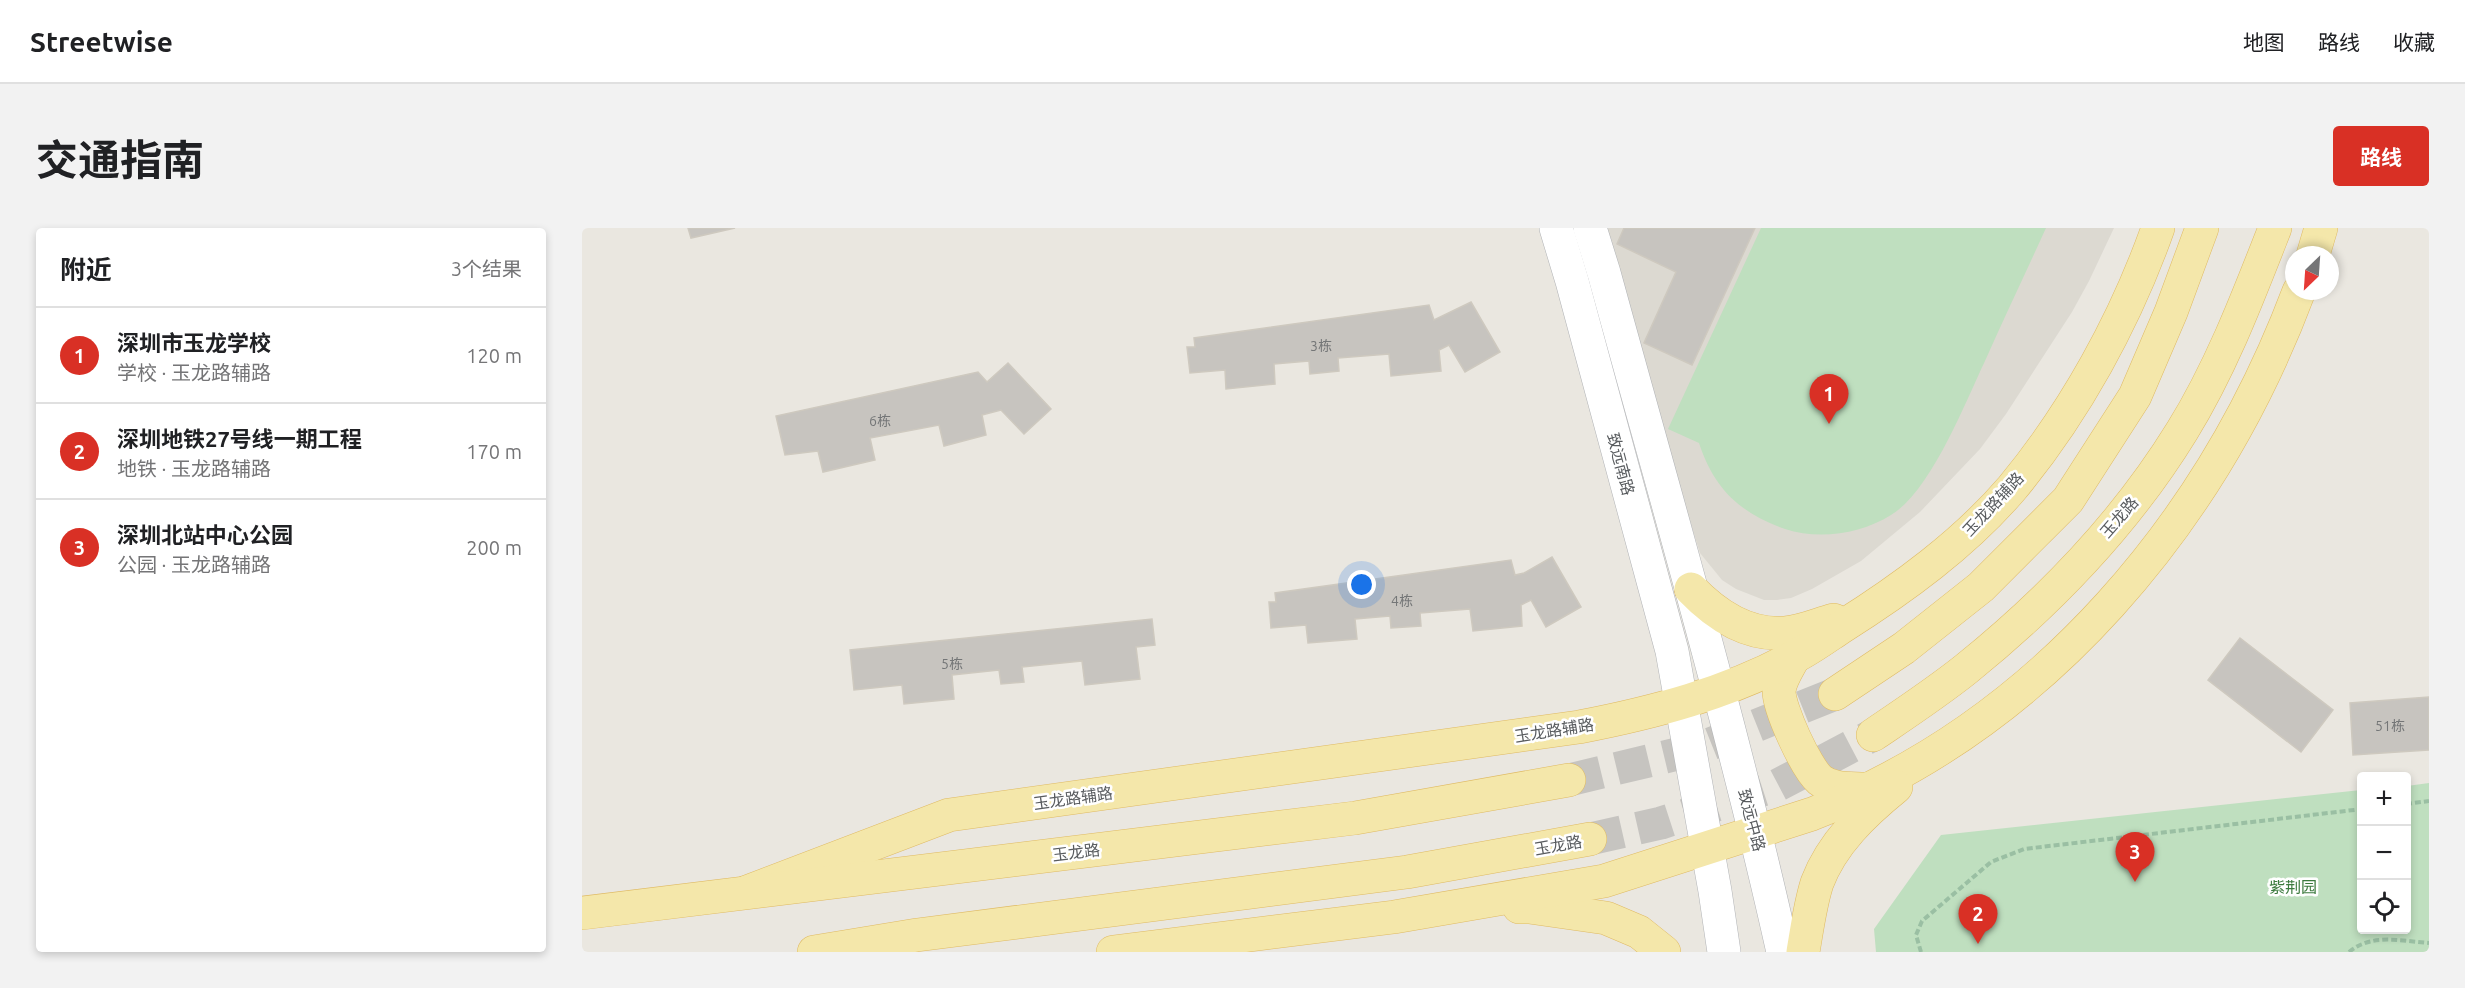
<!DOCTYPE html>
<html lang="zh">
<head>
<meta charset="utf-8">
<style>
  body { margin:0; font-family:Ubuntu,"Noto Sans SC",sans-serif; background:#f2f2f2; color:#202124 }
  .controls { position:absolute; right:18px; bottom:18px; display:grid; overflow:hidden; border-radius:6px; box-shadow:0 3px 9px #0003 }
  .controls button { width:54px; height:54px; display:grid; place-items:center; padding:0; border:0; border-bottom:2px solid #e0e0e0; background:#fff; color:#202124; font:30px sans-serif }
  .compass { position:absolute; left:1703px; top:18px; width:54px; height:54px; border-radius:50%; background:#fff; box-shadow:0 3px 9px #0003; rotate:205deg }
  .you { position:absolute; left:780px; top:357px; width:21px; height:21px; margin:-15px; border:4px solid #fff; border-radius:50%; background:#1a73e8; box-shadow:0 0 0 9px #1a73e833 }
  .badge { display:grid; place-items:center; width:39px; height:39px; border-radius:50%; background:#d93025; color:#fff; font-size:20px; font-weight:700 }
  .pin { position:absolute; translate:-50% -50px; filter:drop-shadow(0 2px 3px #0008) }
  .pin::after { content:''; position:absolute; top:32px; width:21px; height:18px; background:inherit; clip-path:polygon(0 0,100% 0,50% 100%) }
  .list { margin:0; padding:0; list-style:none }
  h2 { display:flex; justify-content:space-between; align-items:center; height:78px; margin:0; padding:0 24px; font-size:26px }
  h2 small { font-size:20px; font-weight:400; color:#757577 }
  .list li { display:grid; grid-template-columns:39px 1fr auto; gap:18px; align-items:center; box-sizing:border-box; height:96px; padding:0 24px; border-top:2px solid #e0e0e0 }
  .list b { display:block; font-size:22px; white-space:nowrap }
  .list p { margin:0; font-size:20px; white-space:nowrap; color:#757577 }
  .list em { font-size:20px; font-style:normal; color:#757577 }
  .icon { flex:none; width:33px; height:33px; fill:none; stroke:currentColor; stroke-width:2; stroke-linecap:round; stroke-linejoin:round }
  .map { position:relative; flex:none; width:1847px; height:724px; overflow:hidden; border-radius:6px }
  header { display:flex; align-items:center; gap:36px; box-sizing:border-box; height:84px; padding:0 30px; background:#fff; border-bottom:2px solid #e0e0e0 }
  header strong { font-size:28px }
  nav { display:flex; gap:33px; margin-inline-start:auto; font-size:21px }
  .intro { display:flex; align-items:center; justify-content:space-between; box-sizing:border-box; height:144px; padding:0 36px }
  h1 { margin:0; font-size:42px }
  .button { padding:15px 27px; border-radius:6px; background:#d93025; color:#fff; font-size:21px; font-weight:700 }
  main { display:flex; gap:36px; padding:0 36px }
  aside { flex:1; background:#fff; border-radius:6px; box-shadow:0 3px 9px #0003 }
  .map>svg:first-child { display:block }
  .education { fill:#dcd9d1 }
  .green { fill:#bfdfbf }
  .building { fill:#c7c4bf; stroke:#cec9bf; stroke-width:1.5 }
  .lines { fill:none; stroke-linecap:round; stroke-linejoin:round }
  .major-tunnel { stroke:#c6c4c0; stroke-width:33; stroke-dasharray:33 16; stroke-linecap:butt }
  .minor-casing { stroke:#b1b3b6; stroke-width:34 }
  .major-casing { stroke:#dfba63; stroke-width:34 }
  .path { stroke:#9abfa3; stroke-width:4; stroke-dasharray:6 3; stroke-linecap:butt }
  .minor { stroke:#fff; stroke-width:33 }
  .major { stroke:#f4e7aa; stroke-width:33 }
  .labels { text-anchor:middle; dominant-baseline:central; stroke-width:5; stroke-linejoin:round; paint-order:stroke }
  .number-label { font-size:14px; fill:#747677 }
  .street-label { font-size:16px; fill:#595c5f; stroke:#fff }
  .park-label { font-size:16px; fill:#3c7a3e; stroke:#fff }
</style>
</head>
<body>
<header>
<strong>Streetwise</strong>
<nav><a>地图</a><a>路线</a><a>收藏</a></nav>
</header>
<div class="intro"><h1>交通指南</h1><a class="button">路线</a></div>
<main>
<aside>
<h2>附近<small>3个结果</small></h2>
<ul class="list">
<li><span class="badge">1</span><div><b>深圳市玉龙学校</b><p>学校 · 玉龙路辅路</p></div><em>120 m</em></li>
<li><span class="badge">2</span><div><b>深圳地铁27号线一期工程</b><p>地铁 · 玉龙路辅路</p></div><em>170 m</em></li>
<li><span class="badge">3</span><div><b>深圳北站中心公园</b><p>公园 · 玉龙路辅路</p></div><em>200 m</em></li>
</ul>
</aside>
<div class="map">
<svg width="1847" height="724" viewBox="0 0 1847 724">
  <rect width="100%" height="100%" fill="#eae7e0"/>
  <!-- education -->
  <path class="education" d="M1015 0H1532L1507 53 1490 84 1424 186 1398 221 1338 284 1279 333 1230 361 1209 370 1195 372H1182L1154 361 1140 352 1118 325Z"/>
  <!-- green -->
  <g class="green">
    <path d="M1179 0H1464C1444 44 1423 88 1403 133 1383 175 1349 263 1309 287 1279 306 1237 312 1203 301 1158 285 1132 261 1117 215L1086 201Z"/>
    <path d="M1847 555V724H1294L1292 701 1359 607 1779 562 1780 702H1824L1825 558Z"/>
  </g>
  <!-- building -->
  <g class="building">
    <path d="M106 0H153L109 10Z"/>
    <path d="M1042 0H1173L1110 137 1062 115 1094 44 1035 16Z"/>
    <path d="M889 74 918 124 883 144 867 117 857 122 859 143 809 148 807 126 756 130 757 143 728 146 727 133 692 136 693 156 644 161 643 142 608 145 605 119H613L612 110 847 77 852 92Z"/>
    <path d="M426 135 469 181 442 206 419 182 400 187 404 207 362 218 357 197 288 210 293 232 241 244 236 223 203 227 194 188 396 144 405 154Z"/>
    <path d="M970 329 999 379 964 399 949 372 939 377 940 398 891 403 888 381 838 385 839 398 809 400 808 388 773 391 775 411 726 415 724 397 689 400 687 374H694L693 365 929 332 933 347 942 345Z"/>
    <path d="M570 391 573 417 554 419 558 451 503 457 500 433 440 439 442 454 419 456 417 442 370 447 372 471 322 476 320 457 272 462 268 422Z"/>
    <path d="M1658 410 1751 482 1719 524 1626 452Z"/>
    <path d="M1847 469V522L1771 527 1768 475Z"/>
  </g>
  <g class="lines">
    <!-- major-tunnel -->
    <g class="major-tunnel">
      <path d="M987 552 1116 521 1253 466"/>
      <path d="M1008 611 1079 595 1196 557 1291 507"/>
    </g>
    <defs>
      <g id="minor">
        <path d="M974 0 990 53 1090 423 1133 663 1142 724"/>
        <path d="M1008 0 1022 45C1084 271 1150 496 1201 724"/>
      </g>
      <g id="major">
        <path d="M1731 27 1739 0"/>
        <path d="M1109 361C1134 387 1165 408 1203 405 1219 404 1237 396 1252 392"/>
        <path d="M1212 429C1207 439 1198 452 1197 463 1197 481 1224 540 1238 552 1251 562 1268 560 1283 561"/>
        <path d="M1253 466 1322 420 1399 359 1486 272 1553 168 1589 84 1620 0"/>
        <path d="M1291 507C1322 486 1354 465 1384 441 1467 374 1544 294 1600 203 1639 140 1666 69 1693 0"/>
        <path d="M165 664 367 587 997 499C1070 485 1147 465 1212 429 1228 421 1243 410 1258 400 1320 361 1382 316 1430 260 1493 184 1543 93 1576 0"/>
        <path d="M937 679H947L1024 690 1057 704 1082 724"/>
        <path d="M0 685 773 590 987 552"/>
        <path d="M232 724 335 707 825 644 1008 611"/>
        <path d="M531 724 812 689 1022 653 1230 586C1462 495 1631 292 1717 63"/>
        <path d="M1221 724C1225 701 1228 677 1235 655 1250 615 1282 585 1314 559"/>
      </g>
    </defs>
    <!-- minor casing -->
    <use href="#minor" class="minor-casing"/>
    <!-- major casing -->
    <use href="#major" class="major-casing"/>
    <!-- path -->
    <g class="path">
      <path d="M1824 576 1847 573"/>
      <path d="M1339 724 1334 707 1340 693 1409 634 1442 621 1780 581"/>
      <path d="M1767 724C1790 705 1819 713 1847 715"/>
    </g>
    <!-- minor -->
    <use href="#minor" class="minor"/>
    <!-- major -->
    <use href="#major" class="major"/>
  </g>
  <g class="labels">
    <!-- number labels -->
    <g class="number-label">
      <text x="739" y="118">3栋</text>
      <text x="298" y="193">6栋</text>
      <text x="820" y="373">4栋</text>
      <text x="370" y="436">5栋</text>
      <text x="1808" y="498">51栋</text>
    </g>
    <!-- street labels -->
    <g class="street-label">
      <text transform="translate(1039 236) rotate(75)">致远南路</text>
      <text transform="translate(1411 276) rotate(-47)">玉龙路辅路</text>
      <text transform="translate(1537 289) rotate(-49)">玉龙路</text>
      <text transform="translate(972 502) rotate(-9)">玉龙路辅路</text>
      <text transform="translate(491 570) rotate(-8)">玉龙路辅路</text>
      <text transform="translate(1170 592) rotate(75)">致远中路</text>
      <text transform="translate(976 617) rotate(-10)">玉龙路</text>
      <text transform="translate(494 624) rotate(-7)">玉龙路</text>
    </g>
    <!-- park labels -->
    <g class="park-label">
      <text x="1711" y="659">紫荆园</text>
    </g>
  </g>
</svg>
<div class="controls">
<button>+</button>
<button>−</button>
<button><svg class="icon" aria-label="locate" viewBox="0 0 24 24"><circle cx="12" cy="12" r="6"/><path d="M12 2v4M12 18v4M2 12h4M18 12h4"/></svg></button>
</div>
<svg class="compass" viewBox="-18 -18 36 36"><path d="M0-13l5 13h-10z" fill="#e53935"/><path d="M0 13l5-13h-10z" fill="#757577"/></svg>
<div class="you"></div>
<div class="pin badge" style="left:1247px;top:196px">1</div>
<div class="pin badge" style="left:1396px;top:716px">2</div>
<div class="pin badge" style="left:1553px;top:654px">3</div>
</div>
</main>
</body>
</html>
